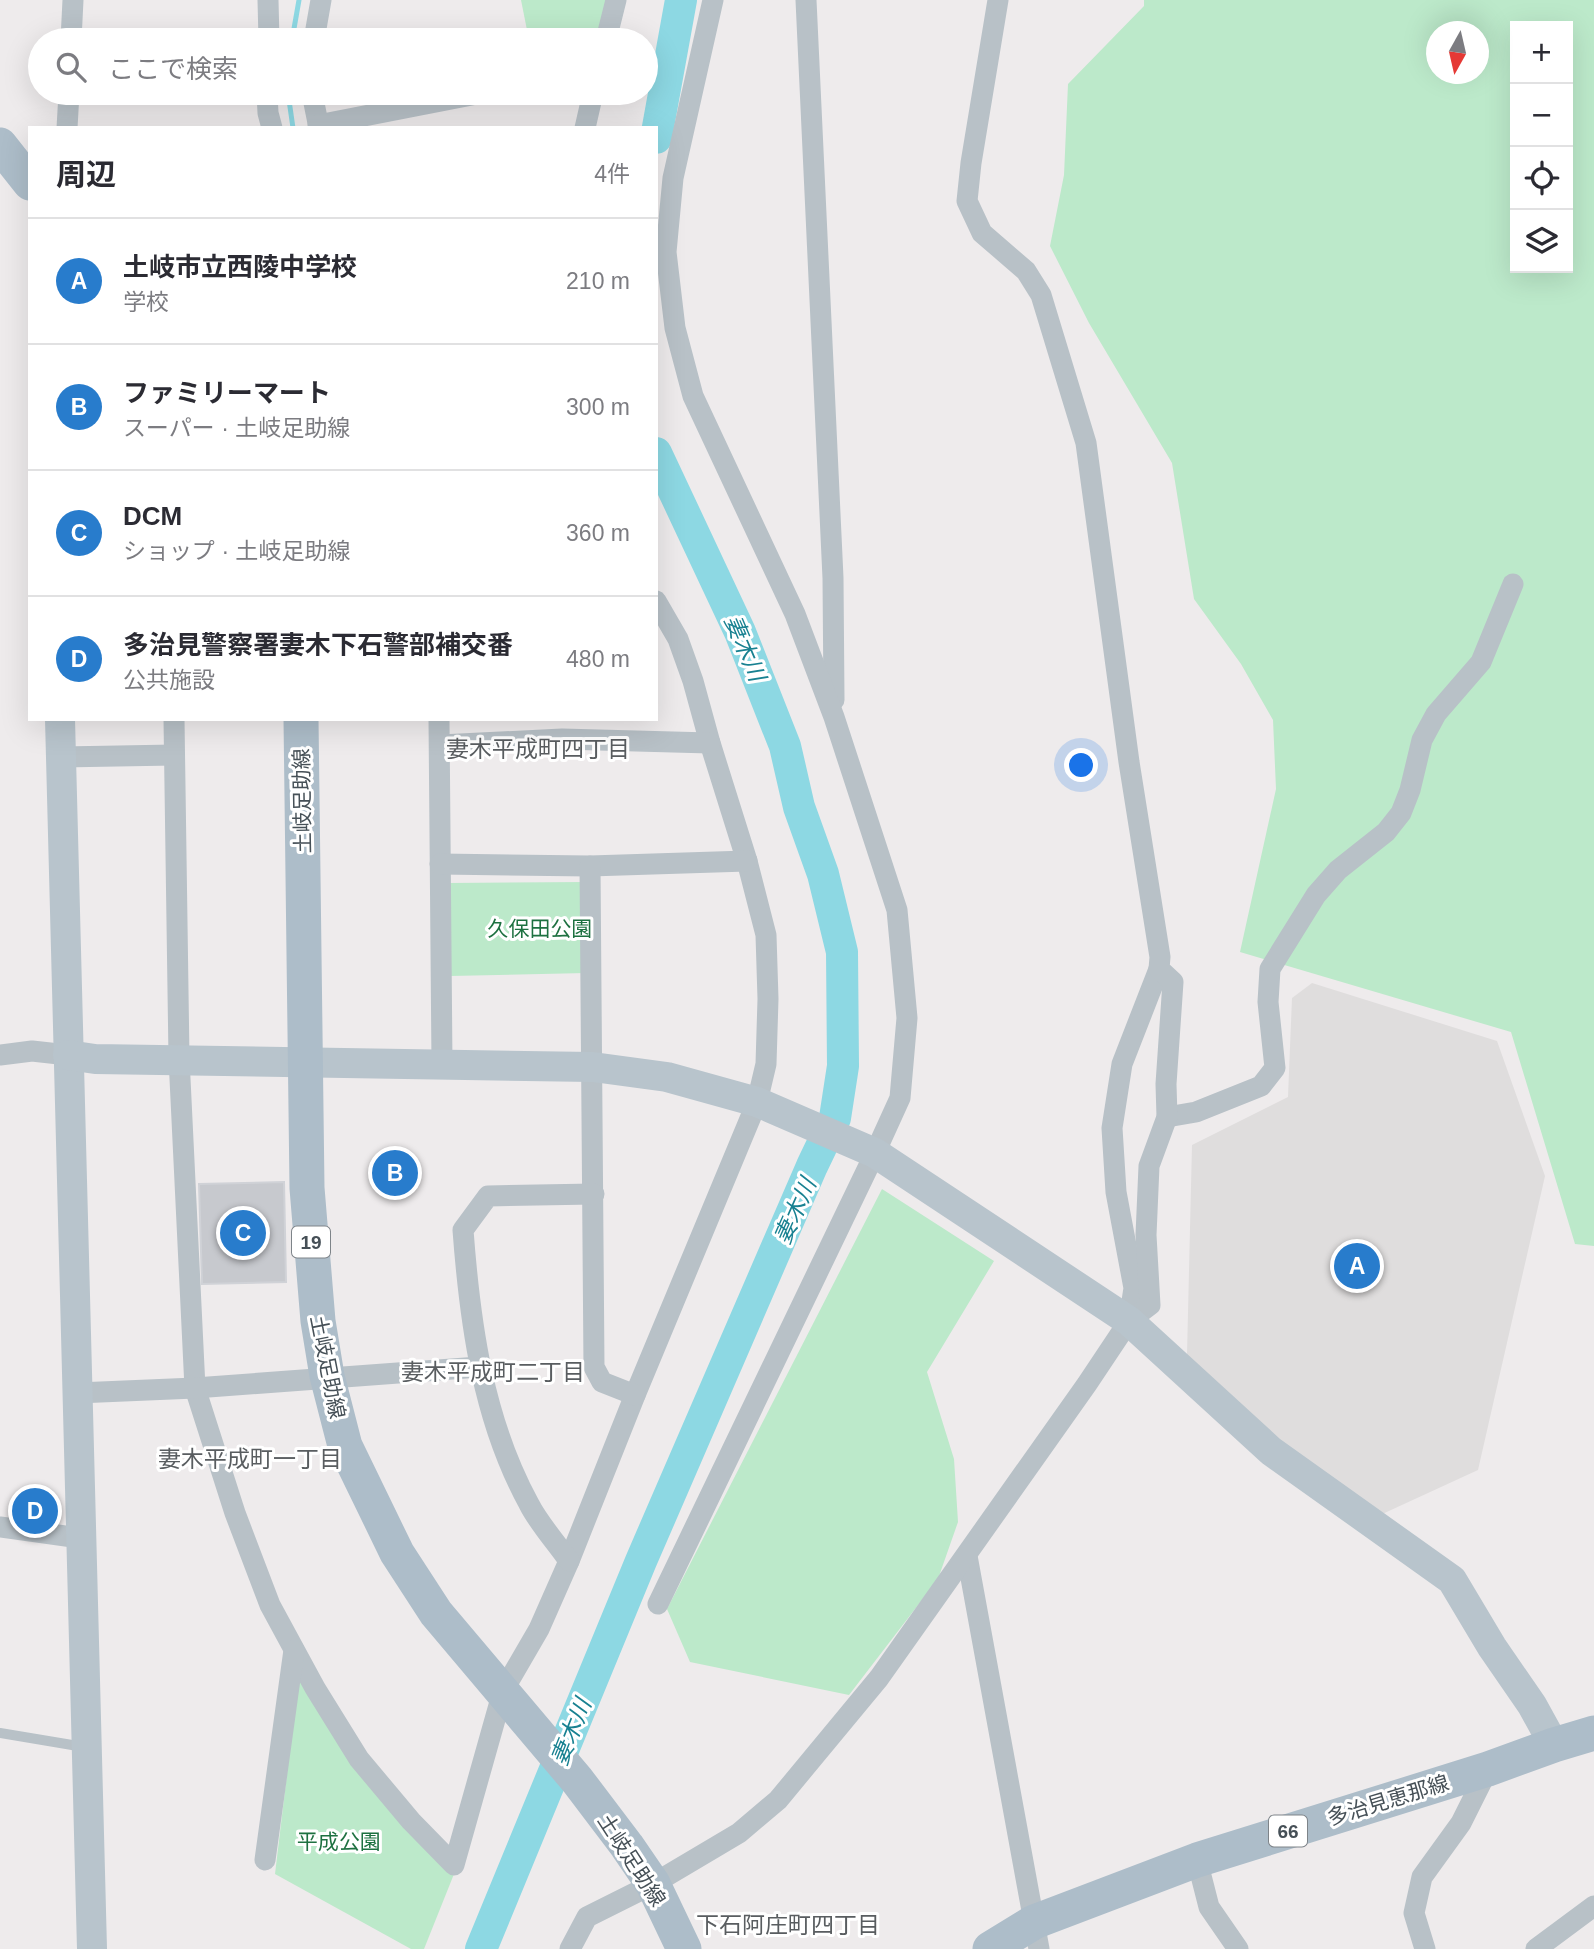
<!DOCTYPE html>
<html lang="ja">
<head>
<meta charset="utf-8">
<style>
  body { margin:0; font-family:Arial,"Noto Sans JP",sans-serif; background:#f7f7f7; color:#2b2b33 }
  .controls { position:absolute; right:21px; top:21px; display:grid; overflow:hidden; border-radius:0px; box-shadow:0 7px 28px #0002 }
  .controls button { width:63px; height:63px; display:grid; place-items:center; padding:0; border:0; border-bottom:2px solid #e1e1e2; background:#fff; color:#2b2b33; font:35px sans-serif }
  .compass { position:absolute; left:1426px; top:21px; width:63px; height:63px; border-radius:50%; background:#fff; box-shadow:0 7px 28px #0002; rotate:188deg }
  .you { position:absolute; left:1082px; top:766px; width:24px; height:24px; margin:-18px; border:5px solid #fff; border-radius:50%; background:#1a73e8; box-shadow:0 0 0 10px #1a73e833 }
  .badge { display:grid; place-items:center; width:46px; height:46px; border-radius:50%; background:#287ccc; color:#fff; font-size:23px; font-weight:700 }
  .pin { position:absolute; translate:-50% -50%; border:4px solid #fff; box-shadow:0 2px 7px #0006 }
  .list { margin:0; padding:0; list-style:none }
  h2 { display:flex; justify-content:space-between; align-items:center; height:91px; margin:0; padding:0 28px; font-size:30px }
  h2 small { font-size:23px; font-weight:400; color:#7c7c81 }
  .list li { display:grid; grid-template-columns:46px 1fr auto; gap:21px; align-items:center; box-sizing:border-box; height:126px; padding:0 28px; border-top:2px solid #e1e1e2 }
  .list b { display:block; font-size:26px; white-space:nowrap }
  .list p { margin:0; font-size:23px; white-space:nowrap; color:#7c7c81 }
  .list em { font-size:23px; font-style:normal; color:#7c7c81 }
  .icon { flex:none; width:38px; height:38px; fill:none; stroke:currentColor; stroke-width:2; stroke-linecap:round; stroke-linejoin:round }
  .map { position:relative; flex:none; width:1594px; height:1949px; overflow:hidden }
  .search { position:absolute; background:#fff; box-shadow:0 7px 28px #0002; left:28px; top:28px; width:630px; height:77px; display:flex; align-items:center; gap:18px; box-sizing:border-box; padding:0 24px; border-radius:38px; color:#7c7c81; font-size:26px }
  .panel { position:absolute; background:#fff; box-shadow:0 7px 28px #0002; left:28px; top:126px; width:630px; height:595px; border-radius:0px }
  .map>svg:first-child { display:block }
  .education { fill:#dfdddd }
  .green { fill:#bce9ca; fill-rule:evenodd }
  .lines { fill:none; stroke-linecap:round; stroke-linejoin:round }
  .stream { stroke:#8dd8e3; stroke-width:5 }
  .river { stroke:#8dd8e3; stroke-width:32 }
  .building { fill:#c7c9ce; stroke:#d0d2d7; stroke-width:2 }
  .lane { stroke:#b8c1c7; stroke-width:10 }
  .street { stroke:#b8c1c7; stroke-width:21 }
  .secondary { stroke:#b8c4cc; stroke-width:30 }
  .primary { stroke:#adbdc9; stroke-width:35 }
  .labels { text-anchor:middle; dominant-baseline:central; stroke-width:6; stroke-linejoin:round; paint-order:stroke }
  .shield { fill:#fff; stroke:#7e8489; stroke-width:2 }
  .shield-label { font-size:19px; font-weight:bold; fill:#465057 }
  .street-label { font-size:21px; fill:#465057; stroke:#fff }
  .park-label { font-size:21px; fill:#1e7141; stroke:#fff }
  .water-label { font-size:23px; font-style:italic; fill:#188191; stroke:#fff }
  .neighbourhood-label { font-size:23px; fill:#595d60; stroke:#fff }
</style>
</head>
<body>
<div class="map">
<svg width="1594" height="1949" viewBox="0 0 1594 1949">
  <rect width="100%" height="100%" fill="#eeebec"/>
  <!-- education -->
  <path class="education" d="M1312 983 1497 1041 1545 1176 1478 1470 1378 1516 1265 1435 1187 1355 1192 1145 1288 1097 1292 998Z"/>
  <!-- green -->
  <g class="green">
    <path d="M521 0H607L596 40H529Z"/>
    <path d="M1144 0H1594V1246L1575 1244 1511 1032 1240 952 1276 789 1273 720 1241 664 1194 599 1172 463 1089 323 1050 246 1064 175 1068 84 1144 6ZM1515 26H1568V268H1515ZM1436 32H1478V74H1436Z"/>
    <path d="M586 882V973L450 976 448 883Z"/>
    <path d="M882 1189 994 1261 927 1372 954 1459 958 1522 938 1579 849 1695 690 1662 667 1609Z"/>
    <path d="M298 1682H303L454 1874 424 1949H411L275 1874Z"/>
  </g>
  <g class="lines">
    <!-- stream -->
    <g class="stream">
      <path d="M292 40 299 0"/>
      <path d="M288 93 293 128"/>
    </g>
    <!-- river -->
    <g class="river">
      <path d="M656 138 681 0"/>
      <path d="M481 1949 641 1561 812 1166 835 1118 843 1066 842 952 823 874 799 807 785 746 740 632 656 453"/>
    </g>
  </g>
  <!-- building -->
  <path class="building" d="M284 1182 286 1282 202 1284 199 1184Z"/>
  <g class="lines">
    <!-- lane -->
    <path class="lane" d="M0 1733 84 1747"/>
    <!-- street -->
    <g class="street">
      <path d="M268 0 269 40"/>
      <path d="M806 0 833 578 834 700"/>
      <path d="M71 40 73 0"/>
      <path d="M314 40 321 0"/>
      <path d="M606 40 616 0"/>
      <path d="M267 93 268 113 272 128"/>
      <path d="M312 93 319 128"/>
      <path d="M318 125 482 93"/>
      <path d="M67 128 69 93"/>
      <path d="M585 128 593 93"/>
      <path d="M174 719 179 1058 195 1388 235 1513 270 1605 315 1688 359 1759 411 1821 454 1865 503 1691 539 1629 569 1561 635 1395 757 1102 766 1064 768 999 766 935 747 861 710 743 693 681 678 639 656 601"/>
      <path d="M439 719 442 1065"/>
      <path d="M440 745 562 739 710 743"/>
      <path d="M61 757 174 755"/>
      <path d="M440 864 590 866 747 861"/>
      <path d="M590 866 594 1367 602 1382 635 1395"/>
      <path d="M0 1055 32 1051 68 1055"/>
      <path d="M1167 1117 1196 1112 1261 1086 1275 1068 1268 1002 1270 969 1316 895 1338 870 1386 832 1401 813 1410 790 1422 740 1436 714 1481 662 1513 584"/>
      <path d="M1129 1321 1134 1288 1116 1192 1112 1128 1122 1064 1159 969"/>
      <path d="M77 1393 195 1388 479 1367"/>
      <path d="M0 1527 80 1538"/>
      <path d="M967 1556 1039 1949"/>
      <path d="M569 1561C556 1542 539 1524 529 1504 483 1420 470 1324 463 1230L488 1196 594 1194"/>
      <path d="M658 1604 875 1153 900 1098 907 1018 897 910 834 717 795 614 693 396 675 328 666 252 673 178 713 0"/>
      <path d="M265 1860 294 1650"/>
      <path d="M1197 1860 1209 1907 1238 1949"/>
      <path d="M570 1949 587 1917 653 1884 739 1833 778 1800 879 1678 1087 1384 1129 1321 1150 1305 1146 1235 1149 1166 1167 1117 1166 1084 1173 982 1159 969 1160 957 1129 762 1086 443 1041 295 1026 271 982 233 967 201 971 163 998 0"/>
      <path d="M1425 1949 1414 1913 1422 1877 1461 1823 1488 1769"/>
      <path d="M1536 1949 1594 1906"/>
    </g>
    <!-- secondary -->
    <g class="secondary">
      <path d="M60 719 92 1949"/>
      <path d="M68 1055 95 1059 593 1067 667 1077 757 1102 875 1153 1129 1321 1271 1451 1452 1580 1492 1647 1532 1705 1554 1745"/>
    </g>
    <!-- primary -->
    <g class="primary">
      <path d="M0 145 30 183"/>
      <path d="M301 719 307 1188 318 1321 327 1376 345 1446 397 1553 436 1613 577 1780 627 1846 653 1884 684 1949"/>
      <path d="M990 1949 1034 1922 1197 1860 1488 1769 1554 1745 1594 1733"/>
    </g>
  </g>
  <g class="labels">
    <!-- shield labels -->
    <g class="shield">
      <rect x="292" y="1226.5" width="38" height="31" rx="5"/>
      <rect x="1269" y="1815.5" width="38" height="31" rx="5"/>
    </g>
    <g class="shield-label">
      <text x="311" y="1242">19</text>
      <text x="1288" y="1831">66</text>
    </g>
    <!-- street labels -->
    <g class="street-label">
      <text transform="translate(302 801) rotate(-91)">土岐足助線</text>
      <text transform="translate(328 1367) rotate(79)">土岐足助線</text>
      <text transform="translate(1388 1800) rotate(-17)">多治見恵那線</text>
      <text transform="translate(632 1860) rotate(57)">土岐足助線</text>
    </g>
    <!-- park labels -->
    <g class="park-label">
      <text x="540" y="928">久保田公園</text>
      <text x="339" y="1841">平成公園</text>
    </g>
    <!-- water labels -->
    <g class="water-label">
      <text transform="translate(745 648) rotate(67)">妻木川</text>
      <text transform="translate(795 1211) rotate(-66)">妻木川</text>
      <text transform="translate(571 1732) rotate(-68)">妻木川</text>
    </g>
    <!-- neighbourhood labels -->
    <g class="neighbourhood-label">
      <text x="538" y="749">妻木平成町四丁目</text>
      <text x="493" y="1372">妻木平成町二丁目</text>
      <text x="250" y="1459">妻木平成町一丁目</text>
      <text x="788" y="1925">下石阿庄町四丁目</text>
    </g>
  </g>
</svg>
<div class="controls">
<button>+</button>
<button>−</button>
<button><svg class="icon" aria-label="locate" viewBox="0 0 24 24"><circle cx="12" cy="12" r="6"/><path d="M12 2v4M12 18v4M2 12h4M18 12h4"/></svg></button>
<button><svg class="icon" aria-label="layers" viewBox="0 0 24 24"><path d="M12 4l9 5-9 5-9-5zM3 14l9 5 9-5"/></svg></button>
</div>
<svg class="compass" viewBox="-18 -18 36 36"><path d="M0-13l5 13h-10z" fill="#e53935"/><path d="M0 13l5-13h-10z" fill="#7c7c81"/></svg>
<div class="you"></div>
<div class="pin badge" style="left:1357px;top:1266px">A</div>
<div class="pin badge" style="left:395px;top:1173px">B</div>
<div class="pin badge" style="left:243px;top:1233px">C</div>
<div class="pin badge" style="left:35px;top:1511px">D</div>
<div class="search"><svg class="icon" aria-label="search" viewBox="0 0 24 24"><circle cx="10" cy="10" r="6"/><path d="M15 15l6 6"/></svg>ここで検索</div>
<section class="panel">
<h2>周辺<small>4件</small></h2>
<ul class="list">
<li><span class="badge">A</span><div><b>土岐市立西陵中学校</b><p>学校</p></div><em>210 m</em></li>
<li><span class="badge">B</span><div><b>ファミリーマート</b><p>スーパー · 土岐足助線</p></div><em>300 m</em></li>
<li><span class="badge">C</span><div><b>DCM</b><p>ショップ · 土岐足助線</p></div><em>360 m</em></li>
<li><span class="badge">D</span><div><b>多治見警察署妻木下石警部補交番</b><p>公共施設</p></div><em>480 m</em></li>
</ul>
</section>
</div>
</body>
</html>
